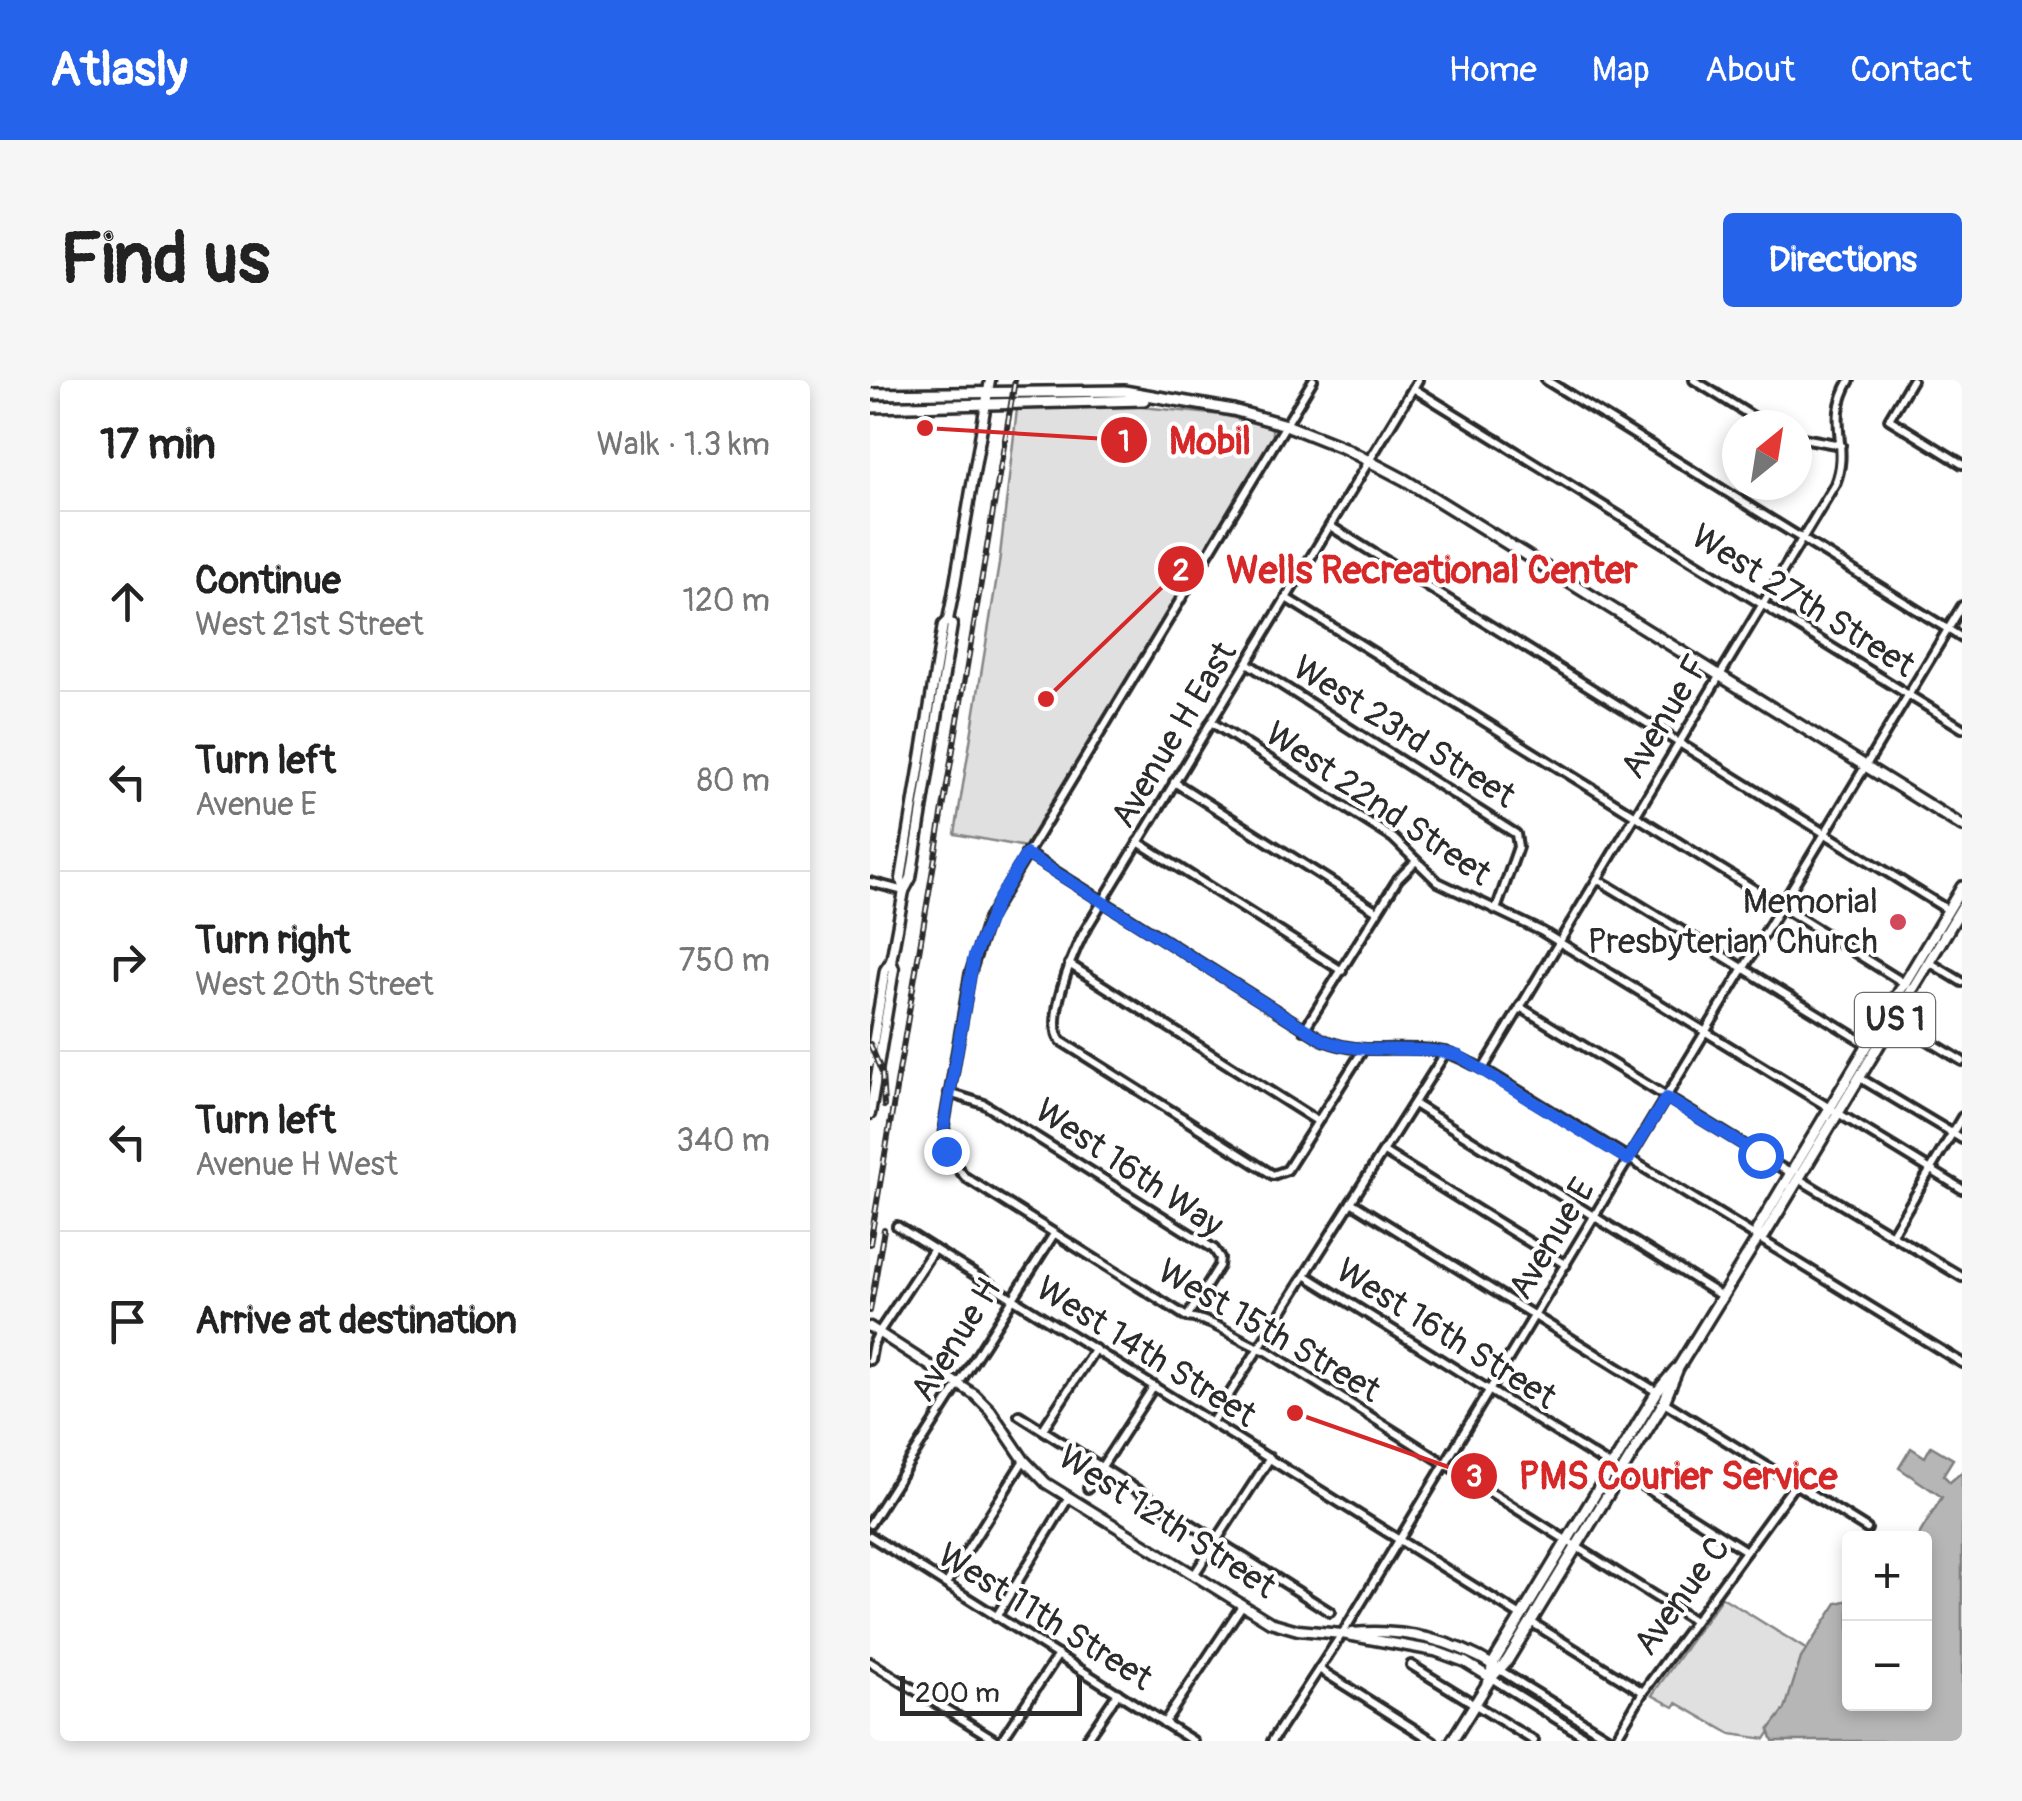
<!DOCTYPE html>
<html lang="en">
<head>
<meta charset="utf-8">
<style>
  body { margin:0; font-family:Pangolin,sans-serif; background:#f6f6f6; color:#222 }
  .controls { position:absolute; right:30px; bottom:30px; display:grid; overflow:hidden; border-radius:10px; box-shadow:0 5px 15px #0003 }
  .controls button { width:90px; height:90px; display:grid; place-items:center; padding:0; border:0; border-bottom:2px solid #e0e0e0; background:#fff; color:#222; font:50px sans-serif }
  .compass { position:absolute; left:852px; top:30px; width:90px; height:90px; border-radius:50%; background:#fff; box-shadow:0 5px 15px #0003; rotate:30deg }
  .scale { position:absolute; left:30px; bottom:25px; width:182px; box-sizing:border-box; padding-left:10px; border:5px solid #2b2b2b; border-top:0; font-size:28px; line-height:35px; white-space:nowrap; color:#2b2b2b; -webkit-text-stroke:8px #fff; paint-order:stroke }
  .stop { position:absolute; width:30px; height:30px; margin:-22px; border:8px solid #2563eb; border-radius:50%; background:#fff }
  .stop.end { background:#2563eb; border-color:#fff; box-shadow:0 2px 10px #0008 }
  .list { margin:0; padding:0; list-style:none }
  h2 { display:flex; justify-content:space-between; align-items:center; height:130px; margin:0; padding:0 40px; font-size:42px }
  h2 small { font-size:32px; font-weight:400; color:#767676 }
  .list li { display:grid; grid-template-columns:65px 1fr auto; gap:30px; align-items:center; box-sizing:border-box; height:180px; padding:0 40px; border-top:2px solid #e0e0e0 }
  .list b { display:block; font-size:38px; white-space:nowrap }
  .list p { margin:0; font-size:32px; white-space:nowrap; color:#767676 }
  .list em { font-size:32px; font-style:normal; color:#767676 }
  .icon { flex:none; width:55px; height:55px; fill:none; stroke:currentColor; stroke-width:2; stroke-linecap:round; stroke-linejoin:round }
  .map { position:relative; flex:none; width:1092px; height:1361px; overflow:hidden; border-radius:10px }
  header { display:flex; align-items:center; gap:60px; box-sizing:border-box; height:140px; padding:0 50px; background:#2563eb; color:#fff }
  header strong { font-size:48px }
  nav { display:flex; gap:55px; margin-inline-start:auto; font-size:35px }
  .intro { display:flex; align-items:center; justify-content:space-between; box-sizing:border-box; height:240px; padding:0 60px }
  h1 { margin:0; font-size:70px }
  .button { padding:25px 45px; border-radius:10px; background:#2563eb; color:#fff; font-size:35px; font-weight:700 }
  main { display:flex; gap:60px; padding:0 60px }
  aside { flex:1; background:#fff; border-radius:10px; box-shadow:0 5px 15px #0003 }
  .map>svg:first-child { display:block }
  .green { fill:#e0e0e0; stroke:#868686; stroke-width:2.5 }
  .water { fill:#b6b6b6; stroke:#7e7e7e; stroke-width:2.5 }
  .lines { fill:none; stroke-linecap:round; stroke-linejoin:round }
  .street-casing { stroke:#2b2b2b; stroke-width:14 }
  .secondary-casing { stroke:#2b2b2b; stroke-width:15 }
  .primary-casing { stroke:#2b2b2b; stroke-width:16 }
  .street { stroke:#fff; stroke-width:6 }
  .secondary { stroke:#fff; stroke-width:8 }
  .primary { stroke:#fff; stroke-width:9 }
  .rail-casing { stroke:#2b2b2b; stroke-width:6 }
  .rail { stroke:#fff; stroke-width:2.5; stroke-dasharray:8; stroke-linecap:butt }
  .route { stroke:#2563eb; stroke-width:12 }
  .poi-dot { fill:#d1495b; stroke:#fff; stroke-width:4 }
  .labels { text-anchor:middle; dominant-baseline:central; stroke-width:8; stroke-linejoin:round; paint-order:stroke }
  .shield { fill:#fff; stroke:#6b6b6b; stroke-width:2.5 }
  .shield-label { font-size:32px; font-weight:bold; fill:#2b2b2b }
  .street-label { font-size:35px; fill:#2b2b2b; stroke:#fff }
  .poi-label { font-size:35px; fill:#2b2b2b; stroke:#fff; text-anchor:end }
  .leader { fill:none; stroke:#d62828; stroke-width:4 }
  .callout-dot { fill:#d62828; stroke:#fff; stroke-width:4 }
  .mark-label { font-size:30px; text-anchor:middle; font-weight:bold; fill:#fff }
  .callout-label { font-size:38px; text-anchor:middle; font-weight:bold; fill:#d62828; stroke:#fff; stroke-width:8; stroke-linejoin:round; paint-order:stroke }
</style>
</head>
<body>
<header>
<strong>Atlasly</strong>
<nav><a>Home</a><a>Map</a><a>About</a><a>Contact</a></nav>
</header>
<div class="intro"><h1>Find us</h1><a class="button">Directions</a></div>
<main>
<aside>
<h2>17 min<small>Walk · 1.3 km</small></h2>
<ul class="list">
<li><svg class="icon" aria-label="ahead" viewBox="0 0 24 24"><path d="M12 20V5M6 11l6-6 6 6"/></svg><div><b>Continue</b><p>West 21st Street</p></div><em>120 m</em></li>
<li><svg class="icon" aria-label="left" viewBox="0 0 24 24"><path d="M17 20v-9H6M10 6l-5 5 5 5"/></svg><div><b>Turn left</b><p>Avenue E</p></div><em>80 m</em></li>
<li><svg class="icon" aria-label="right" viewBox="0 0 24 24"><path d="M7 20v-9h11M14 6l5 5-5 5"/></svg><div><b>Turn right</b><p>West 20th Street</p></div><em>750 m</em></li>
<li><svg class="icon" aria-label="left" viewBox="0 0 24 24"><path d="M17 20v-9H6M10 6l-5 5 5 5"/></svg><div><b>Turn left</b><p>Avenue H West</p></div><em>340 m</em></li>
<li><svg class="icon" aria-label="arrive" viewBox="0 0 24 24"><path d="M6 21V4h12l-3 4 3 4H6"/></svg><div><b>Arrive at destination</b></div></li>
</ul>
</aside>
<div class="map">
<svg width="1092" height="1361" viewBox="0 0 1092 1361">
  <rect width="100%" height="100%" fill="#fff"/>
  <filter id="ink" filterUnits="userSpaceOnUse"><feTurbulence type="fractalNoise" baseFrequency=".01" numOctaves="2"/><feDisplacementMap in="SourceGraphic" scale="20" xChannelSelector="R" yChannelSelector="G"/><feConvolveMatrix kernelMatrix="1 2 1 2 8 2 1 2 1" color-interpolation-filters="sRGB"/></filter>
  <g filter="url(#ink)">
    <!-- green -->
    <g class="green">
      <path d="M262 26 352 35 401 47 404 57 156 467 85 454 129 184 147 29Z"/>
      <path d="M852 1217 937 1270C925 1288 925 1307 917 1325 912 1337 901 1349 895 1359L861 1354 807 1323 804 1327 782 1315Z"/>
    </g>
    <!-- water -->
    <path class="water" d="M1061 1066 1083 1079 1073 1095 1080 1102 1092 1092V1361H903L899 1350 915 1329 931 1278 967 1223 979 1220V1324H1054V1158H1047L1072 1117 1029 1088 1041 1068 1055 1077Z"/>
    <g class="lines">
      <defs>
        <g id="street">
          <path d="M443 0 118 539 100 594 74 746 79 777 95 797 317 937C347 940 369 962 397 971L824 1241"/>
          <path d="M676 0 1092 258"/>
          <path d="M824 0 896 45"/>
          <path d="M1042 0 1019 39 1092 84"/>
          <path d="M543 8 1092 348"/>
          <path d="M927 57 971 65"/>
          <path d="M460 146 1078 530"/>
          <path d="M416 218 1034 603"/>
          <path d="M377 283 646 454 648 467 626 530"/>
          <path d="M341 342 523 458 568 502 671 551 1092 809"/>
          <path d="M304 402 507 531"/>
          <path d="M268 462 472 591"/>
          <path d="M156 473 453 660C494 676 522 665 562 670 582 672 595 681 613 689L1092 983"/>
          <path d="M727 499 997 664"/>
          <path d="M0 502 34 511"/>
          <path d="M1059 582 1092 602"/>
          <path d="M199 584 447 741"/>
          <path d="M650 627 920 793"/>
          <path d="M1025 640 1092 681"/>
          <path d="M434 650 528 499 546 481"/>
          <path d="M493 670 417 790 403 795 191 661C175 641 202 576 213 554L548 0"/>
          <path d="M613 689 965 104C981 65 955 42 980 0"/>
          <path d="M990 698 1092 759"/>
          <path d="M79 713 114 724 344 869 350 878 349 886 317 937"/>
          <path d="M544 724 853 917"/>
          <path d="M514 772 696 885"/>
          <path d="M929 799 1092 897"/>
          <path d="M481 822 787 1012"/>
          <path d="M27 846 651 1236"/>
          <path d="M1022 854 1092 737"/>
          <path d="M435 895 742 1087"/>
          <path d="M0 980 3 964 9 952 64 869"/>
          <path d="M794 1022 997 1149"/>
          <path d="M149 1035 460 1232"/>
          <path d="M342 1042 576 672"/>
          <path d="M173 1049 225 969"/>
          <path d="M751 1092 876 1171"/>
          <path d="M218 1108 284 1006"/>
          <path d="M0 1144 184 854"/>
          <path d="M0 1156 323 1361"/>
          <path d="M324 1195 400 1078"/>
          <path d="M76 1204 154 1080"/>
          <path d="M126 1237 198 1119"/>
          <path d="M661 1242 773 1312"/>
          <path d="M0 1282 127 1361"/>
          <path d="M541 1285 664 1361"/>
          <path d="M449 1289 563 1361"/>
          <path d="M631 1291 744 1361 773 1312 925 1104"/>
          <path d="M621 1298 722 1361"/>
          <path d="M294 1343 371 1227"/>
          <path d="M131 1361 188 1275"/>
          <path d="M215 1361 248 1313"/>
          <path d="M402 1361 479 1243 1092 226"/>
        </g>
        <g id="secondary">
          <path d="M34 511 31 499 73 245 78 240 83 215 120 0"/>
          <path d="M0 682 15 590 21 581"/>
          <path d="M0 734 24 589 21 581 34 511 41 498 82 245 78 240"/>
          <path d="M0 947 105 1015 120 1030 154 1080 176 1103 400 1242 428 1250 472 1254 565 1271 595 1282 621 1298"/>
          <path d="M482 1253C533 1248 583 1260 626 1287"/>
        </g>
        <g id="primary">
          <path d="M0 14 254 11 363 30 416 45 474 68 535 100 1092 446"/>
          <path d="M0 27 274 20"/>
          <path d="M888 858 887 850 1092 507"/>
          <path d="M621 1298 622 1285 787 1012 806 989"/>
          <path d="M582 1361 621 1298 637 1281 794 1022 808 988 888 858 894 856 1092 527"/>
        </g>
      </defs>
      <!-- street casing -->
      <use href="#street" class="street-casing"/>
      <!-- secondary casing -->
      <use href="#secondary" class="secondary-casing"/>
      <!-- primary casing -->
      <use href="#primary" class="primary-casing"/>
      <!-- street -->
      <use href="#street" class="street"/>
      <!-- secondary -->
      <use href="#secondary" class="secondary"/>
      <!-- primary -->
      <use href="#primary" class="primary"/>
      <defs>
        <g id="rail">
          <path d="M0 664 12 693 14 726"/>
          <path d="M0 864 145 0"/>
          <path d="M0 931 14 849"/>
        </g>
      </defs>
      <!-- rail casing -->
      <use href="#rail" class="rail-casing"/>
      <!-- rail -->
      <use href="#rail" class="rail"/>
    </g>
  </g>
  <g class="lines" filter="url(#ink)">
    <!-- route -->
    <path class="route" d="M76 771 74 746 104 576 127 522 156 474 453 660C498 678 544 662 589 676L758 780 796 718 890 775"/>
  </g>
  <!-- markers -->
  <circle class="poi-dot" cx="1028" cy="542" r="10"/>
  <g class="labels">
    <!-- shield labels -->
    <rect class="shield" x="985" y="613" width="80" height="54" rx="8"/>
    <g class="shield-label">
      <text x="1025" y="640">US 1</text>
    </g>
    <!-- street labels -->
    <g class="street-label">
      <text transform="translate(933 221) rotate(32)">West 27th Street</text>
      <text transform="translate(795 337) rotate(-59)">Avenue F</text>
      <text transform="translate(534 352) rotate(32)">West 23rd Street</text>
      <text transform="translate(304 355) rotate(-59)">Avenue H East</text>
      <text transform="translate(508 424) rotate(34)">West 22nd Street</text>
      <text transform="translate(259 788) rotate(34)">West 16th Way</text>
      <text transform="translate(682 859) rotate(-59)">Avenue E</text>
      <text transform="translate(399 951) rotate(30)">West 15th Street</text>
      <text transform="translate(576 954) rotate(32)">West 16th Street</text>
      <text transform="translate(86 960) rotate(-58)">Avenue H</text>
      <text transform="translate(276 972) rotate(32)">West 14th Street</text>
      <text transform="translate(297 1142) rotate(33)">West 12th Street</text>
      <text transform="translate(812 1216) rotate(-54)">Avenue C</text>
      <text transform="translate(175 1237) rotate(32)">West 11th Street</text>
    </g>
    <!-- poi labels -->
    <g class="poi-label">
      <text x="1008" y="522">Memorial<tspan x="1008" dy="40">Presbyterian Church</tspan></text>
    </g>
  </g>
  <!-- callouts -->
  <path class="leader" d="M55 48L254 60M176 319L311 189M425 1033L604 1096"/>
  <g class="callout-dot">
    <circle cx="55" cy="48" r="10"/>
    <circle cx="176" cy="319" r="10"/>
    <circle cx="425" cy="1033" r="10"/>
    <circle cx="254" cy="60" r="25"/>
    <circle cx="311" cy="189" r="25"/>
    <circle cx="604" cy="1096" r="25"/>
  </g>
  <g class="mark-label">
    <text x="254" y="71">1</text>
    <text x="311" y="200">2</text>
    <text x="604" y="1106">3</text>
  </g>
  <g class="callout-label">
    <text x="340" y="74">Mobil</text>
    <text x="562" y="203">Wells Recreational Center</text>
    <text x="808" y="1109">PMS Courier Service</text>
  </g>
</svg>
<div class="controls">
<button>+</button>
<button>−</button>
</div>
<svg class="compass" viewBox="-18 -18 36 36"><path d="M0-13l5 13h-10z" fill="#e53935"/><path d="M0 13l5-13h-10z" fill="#767676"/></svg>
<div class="scale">200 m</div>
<div class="stop" style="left:890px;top:775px"></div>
<div class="stop end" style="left:76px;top:771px"></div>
</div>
</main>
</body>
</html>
